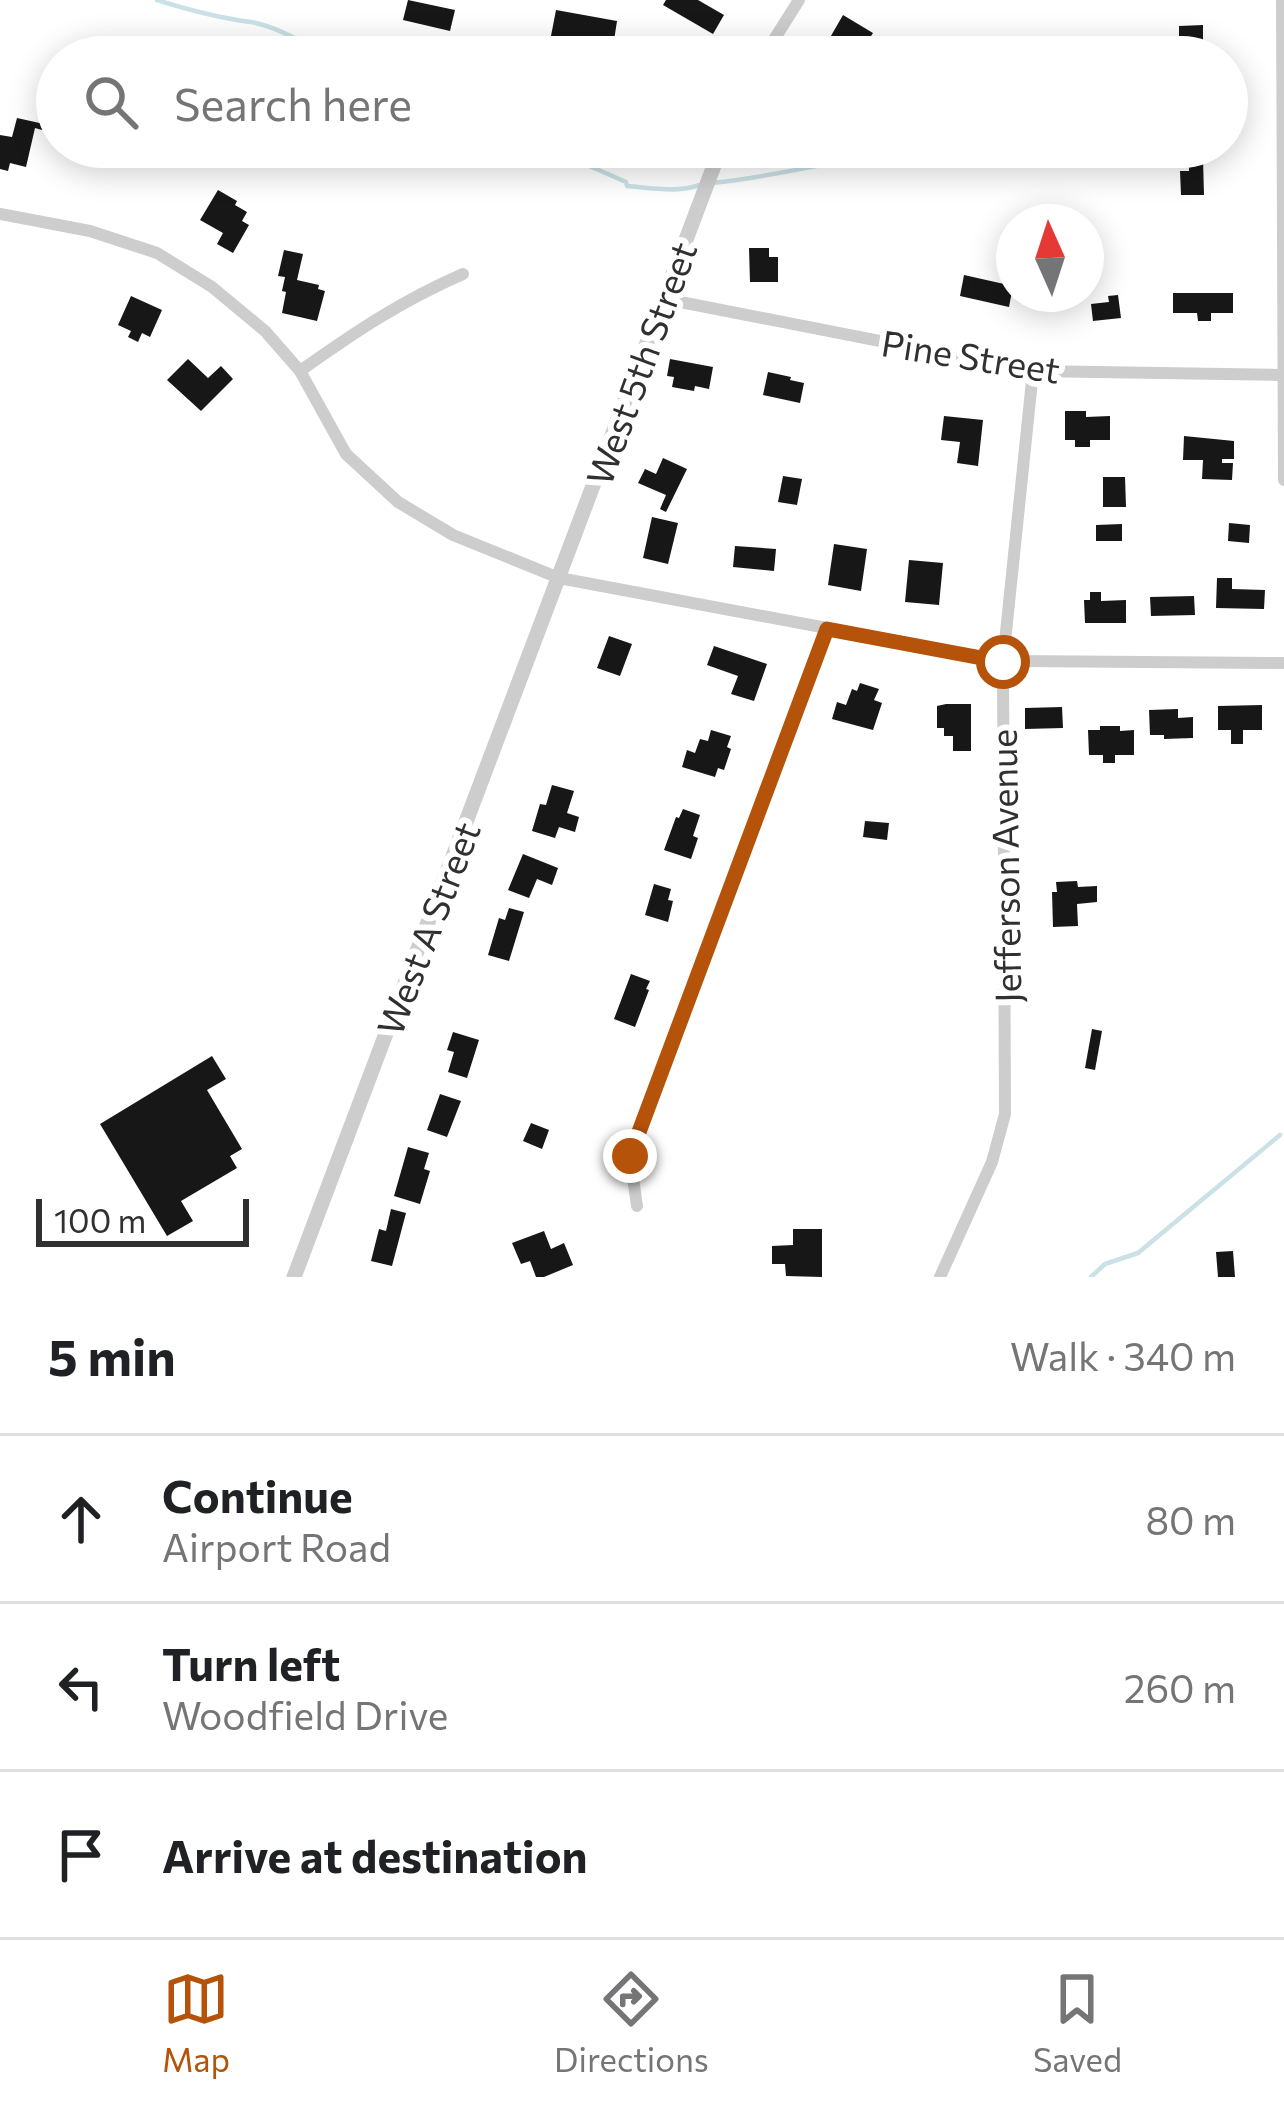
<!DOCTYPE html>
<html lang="en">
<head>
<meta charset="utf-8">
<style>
  body { margin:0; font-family:Commissioner,sans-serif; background:#f6f6f6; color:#202124 }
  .compass { position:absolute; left:996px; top:204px; width:108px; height:108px; border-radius:50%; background:#fff; box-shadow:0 6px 30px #0003; rotate:357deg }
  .scale { position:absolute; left:36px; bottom:30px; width:213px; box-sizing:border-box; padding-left:12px; border:6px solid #303030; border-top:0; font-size:33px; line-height:42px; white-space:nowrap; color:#303030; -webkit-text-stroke:9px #fff; paint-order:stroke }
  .stop { position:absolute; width:36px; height:36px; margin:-27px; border:9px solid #b45309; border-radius:50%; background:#fff }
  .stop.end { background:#b45309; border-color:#fff; box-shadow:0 3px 12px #0008 }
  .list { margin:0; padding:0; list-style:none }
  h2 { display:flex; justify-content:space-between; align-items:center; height:156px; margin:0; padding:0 48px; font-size:51px }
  h2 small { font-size:39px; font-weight:400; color:#757577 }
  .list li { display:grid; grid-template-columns:78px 1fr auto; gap:36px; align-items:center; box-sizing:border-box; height:168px; padding:0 48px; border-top:3px solid #e0e0e0 }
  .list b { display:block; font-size:45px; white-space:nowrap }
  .list p { margin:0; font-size:39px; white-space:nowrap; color:#757577 }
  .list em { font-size:39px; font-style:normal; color:#757577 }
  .icon { flex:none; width:66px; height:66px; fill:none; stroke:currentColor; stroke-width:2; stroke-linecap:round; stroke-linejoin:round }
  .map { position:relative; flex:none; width:1284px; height:1277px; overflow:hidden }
  .search { position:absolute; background:#fff; box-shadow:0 6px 30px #0003; left:36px; right:36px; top:36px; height:132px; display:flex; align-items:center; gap:30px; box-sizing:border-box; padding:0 42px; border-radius:66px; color:#757577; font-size:45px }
  .sheet { height:660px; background:#fff }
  nav { display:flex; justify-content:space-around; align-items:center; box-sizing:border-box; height:168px; border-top:3px solid #e0e0e0; background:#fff; font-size:33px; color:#757577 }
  nav a { display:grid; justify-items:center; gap:6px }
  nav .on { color:#b45309 }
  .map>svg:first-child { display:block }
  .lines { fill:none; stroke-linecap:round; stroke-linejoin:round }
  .stream { stroke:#cae1e5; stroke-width:4.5 }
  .building { fill:#171717 }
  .minor { stroke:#cdcdcd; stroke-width:12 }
  .tertiary { stroke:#cdcdcd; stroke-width:15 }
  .route { stroke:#b45309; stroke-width:15 }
  .labels { text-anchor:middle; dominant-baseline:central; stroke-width:12; stroke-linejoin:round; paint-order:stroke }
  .street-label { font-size:36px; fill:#303030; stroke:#fff }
</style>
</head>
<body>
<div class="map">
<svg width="1284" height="1277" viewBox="0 0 1284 1277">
  <rect width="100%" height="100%" fill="#fff"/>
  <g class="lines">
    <!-- stream -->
    <g class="stream">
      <path d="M157 0C189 10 219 18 251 22 279 27 305 44 330 57"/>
      <path d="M546 147 626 182 627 186C651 188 677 193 700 185"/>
      <path d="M711 183C771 178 828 160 888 157L897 152 929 147"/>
      <path d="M1091 1277 1105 1264 1138 1253 1280 1135"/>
    </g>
  </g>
  <!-- building -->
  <g class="building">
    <path d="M408 0 455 10 450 31 403 20Z"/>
    <path d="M666 0H698L724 15 713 34 663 5Z"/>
    <path d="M556 10 617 21 613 47 551 36Z"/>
    <path d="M843 15 873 33 863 49 860 47 855 57H841L824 48Z"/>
    <path d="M1203 25V57H1179V26Z"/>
    <path d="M17 118 44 124 42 130 35 128 26 167 10 163 8 171 0 169V135L12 137Z"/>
    <path d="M1189 159H1203L1204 195H1181L1180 171H1189Z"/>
    <path d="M218 190 237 201 235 205 247 212 242 221 249 225 233 253 217 244 223 233 200 220Z"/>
    <path d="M749 248H769V257H778V282H750Z"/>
    <path d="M284 250 303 254 297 280 319 285 318 289 325 291 317 321 282 313 286 292 282 291 285 277 278 276Z"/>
    <path d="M964 275 1013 286 1009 307 960 296Z"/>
    <path d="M1173 293H1233V313H1211V321H1198L1197 313H1173Z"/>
    <path d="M1118 295 1121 318 1093 321 1091 304 1109 302 1108 296Z"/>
    <path d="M131 296 162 310 150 337 142 333 138 342 128 337 131 331 118 325Z"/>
    <path d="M188 359 208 378 221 366 233 379 201 411 167 380Z"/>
    <path d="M670 359 713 367 709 389 695 386 694 391 672 387 674 377 667 376Z"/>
    <path d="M768 372 791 377 790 380 804 383 800 403 763 395Z"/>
    <path d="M1065 411H1086V417L1110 416V440H1090V447H1075V440H1065Z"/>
    <path d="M944 416 983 420 978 466 957 463 960 442 941 440Z"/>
    <path d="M1184 436 1234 441V459H1222V463H1233L1232 480 1202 479 1203 460H1183Z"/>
    <path d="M663 458 687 469 666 512 660 509 666 495 638 483 645 469 656 474Z"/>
    <path d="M783 476 802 479 797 505 778 502Z"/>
    <path d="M1103 477H1125L1126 507H1103Z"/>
    <path d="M652 517 678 523 668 564 643 558Z"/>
    <path d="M1229 523 1250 525 1249 543 1228 541Z"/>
    <path d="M1122 524V541H1096V525Z"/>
    <path d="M834 544 867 549 861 591 828 585Z"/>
    <path d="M735 546 776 549 774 571 733 567Z"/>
    <path d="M909 560 943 563 939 605 905 602Z"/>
    <path d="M1217 578H1232V589L1265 590 1264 609 1216 608Z"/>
    <path d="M1090 592H1101V601L1126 600V623H1085L1084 600H1090Z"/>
    <path d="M1194 596 1195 615 1151 616 1150 597Z"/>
    <path d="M609 636 632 644 620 676 597 668Z"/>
    <path d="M714 646 767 664 754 701 731 694 738 676 707 665Z"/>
    <path d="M860 683 879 689 874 700 882 703 873 730 832 719 837 702 846 705 852 689 857 691Z"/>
    <path d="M946 704H971V751H953V736H944V728H937V706Z"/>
    <path d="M1262 705V730H1243V744H1231V730H1218V706Z"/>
    <path d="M1062 707 1063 728 1025 729V708Z"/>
    <path d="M1178 709V718L1193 717V738L1164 739V735H1150L1149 710Z"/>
    <path d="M1100 726H1120V731L1134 730V755H1115V763H1103V755H1089L1088 730H1100Z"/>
    <path d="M711 730 731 736 727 747 731 749 724 770 718 768 715 777 682 767 687 750 695 753 700 739 708 741Z"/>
    <path d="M552 785 574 791 567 813 579 817 575 832 559 827 555 838 532 831 540 804 546 805Z"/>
    <path d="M683 809 700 815 693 836 698 838 691 859 664 850 676 817 679 818Z"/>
    <path d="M865 821 889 823 887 840 863 837Z"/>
    <path d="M523 854 558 868 552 885 537 879 529 898 508 890Z"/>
    <path d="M1077 881 1078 887 1097 886V902L1077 904 1078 926 1053 927 1052 892H1057L1056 882Z"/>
    <path d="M654 884 671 889 668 900 673 901 668 922 645 915Z"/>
    <path d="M509 908 524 912 509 961 488 955 499 918 505 920Z"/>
    <path d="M631 974 650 981 646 989 649 990 635 1027 614 1019Z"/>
    <path d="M1092 1029 1102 1031 1095 1070 1085 1068Z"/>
    <path d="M453 1032 479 1040 467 1078 448 1072 454 1052 447 1050Z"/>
    <path d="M212 1056 226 1079 207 1090 242 1149 230 1156 237 1168 181 1201 193 1221 167 1236 100 1124Z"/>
    <path d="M440 1094 461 1101 447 1137 427 1130Z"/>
    <path d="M531 1123 549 1130 542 1149 523 1141Z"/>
    <path d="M408 1147 429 1153 424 1169 430 1171 420 1204 394 1196Z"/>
    <path d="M391 1209 406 1213 392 1266 371 1261 379 1229 386 1231Z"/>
    <path d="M793 1229H822V1277L786 1276 785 1264H772V1246L793 1245Z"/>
    <path d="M544 1231 551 1249 564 1243 573 1265 544 1277H536L530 1261 521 1264 512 1243Z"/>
    <path d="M1233 1251 1235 1277H1218L1216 1252Z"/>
  </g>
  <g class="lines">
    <!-- minor -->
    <g class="minor">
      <path d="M1282 0 1284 480"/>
      <path d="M763 57 799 0"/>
      <path d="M0 214 90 231 157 253 212 287 265 331 300 371 346 454 398 502 453 535 559 578 1003 661 1284 663"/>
      <path d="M665 299 1033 371 1282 375"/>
      <path d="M300 371C355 332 401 301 463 274"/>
      <path d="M637 1206 630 1157 827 629"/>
      <path d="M940 1277 992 1162 1005 1114 1003 661 1033 371"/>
    </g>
    <!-- tertiary -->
    <path class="tertiary" d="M294 1277 721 147"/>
  </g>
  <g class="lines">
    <!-- route -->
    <path class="route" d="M630 1156 827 629 1003 662"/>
  </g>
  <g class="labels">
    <!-- street labels -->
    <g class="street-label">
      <text transform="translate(971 355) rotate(9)">Pine Street</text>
      <text transform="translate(640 363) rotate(-70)">West 5th Street</text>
      <text transform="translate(1004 866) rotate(-91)">Jefferson Avenue</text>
      <text transform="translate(427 928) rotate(-69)">West A Street</text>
    </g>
  </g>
</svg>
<svg class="compass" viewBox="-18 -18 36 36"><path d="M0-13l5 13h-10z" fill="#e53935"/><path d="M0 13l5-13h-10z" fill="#757577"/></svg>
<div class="scale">100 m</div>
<div class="stop" style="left:1003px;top:662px"></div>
<div class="stop end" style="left:630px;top:1156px"></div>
<div class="search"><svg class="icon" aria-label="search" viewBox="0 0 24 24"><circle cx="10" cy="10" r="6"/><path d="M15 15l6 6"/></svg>Search here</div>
</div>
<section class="sheet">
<h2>5 min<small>Walk · 340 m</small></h2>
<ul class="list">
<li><svg class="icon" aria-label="ahead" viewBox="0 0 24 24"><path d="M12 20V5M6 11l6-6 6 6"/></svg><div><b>Continue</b><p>Airport Road</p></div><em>80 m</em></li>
<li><svg class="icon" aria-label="left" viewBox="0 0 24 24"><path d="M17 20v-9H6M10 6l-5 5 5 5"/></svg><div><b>Turn left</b><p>Woodfield Drive</p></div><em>260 m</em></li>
<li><svg class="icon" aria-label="arrive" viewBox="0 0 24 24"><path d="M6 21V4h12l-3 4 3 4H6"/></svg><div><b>Arrive at destination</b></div></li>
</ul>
</section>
<nav>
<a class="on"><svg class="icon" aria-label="map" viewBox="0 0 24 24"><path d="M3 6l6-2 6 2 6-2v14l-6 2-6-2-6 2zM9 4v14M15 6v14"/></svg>Map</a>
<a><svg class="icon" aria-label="directions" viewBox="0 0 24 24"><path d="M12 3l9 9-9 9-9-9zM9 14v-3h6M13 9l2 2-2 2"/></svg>Directions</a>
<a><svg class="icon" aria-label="saved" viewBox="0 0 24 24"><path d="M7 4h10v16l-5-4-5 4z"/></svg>Saved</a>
</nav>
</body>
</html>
